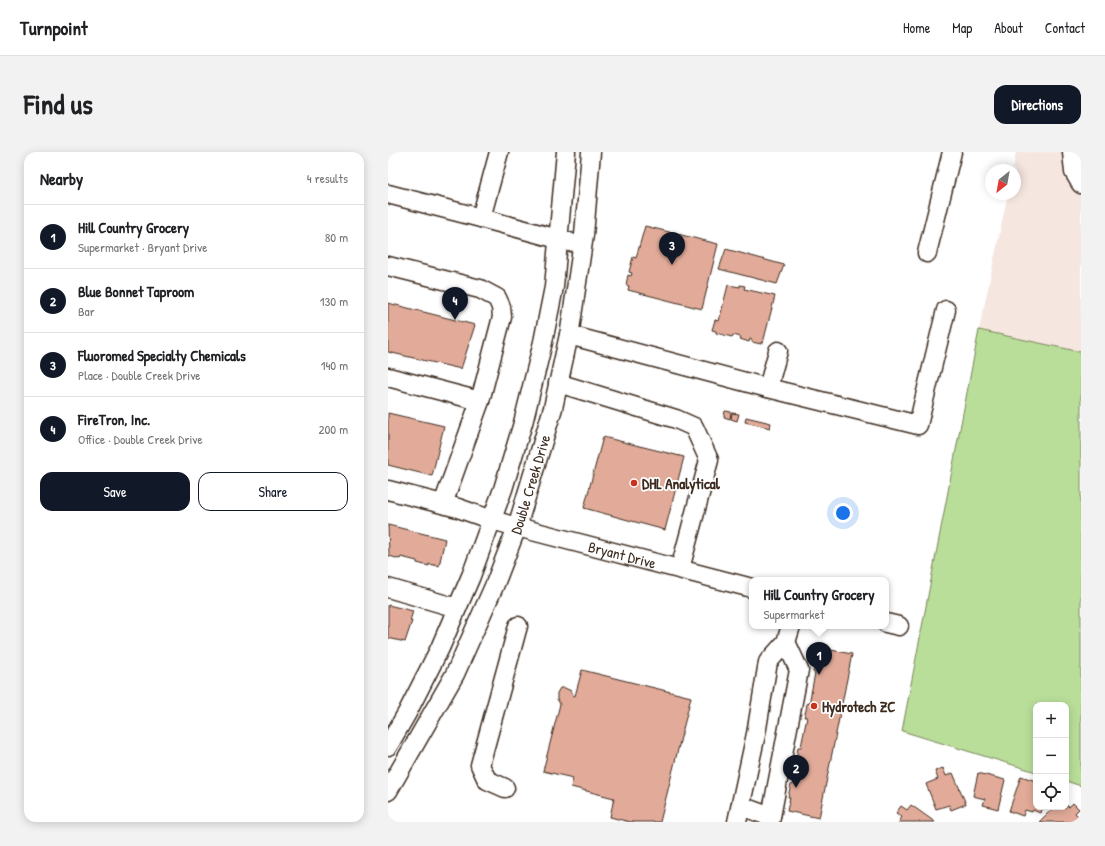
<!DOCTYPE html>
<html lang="en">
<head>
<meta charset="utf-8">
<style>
  body { margin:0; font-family:"Patrick Hand",sans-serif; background:#f2f2f2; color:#202124 }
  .controls { position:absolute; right:12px; bottom:12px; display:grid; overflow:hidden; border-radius:8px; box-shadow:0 2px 10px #0003 }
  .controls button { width:36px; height:36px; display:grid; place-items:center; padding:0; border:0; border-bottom:1px solid #e0e0e0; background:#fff; color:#202124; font:20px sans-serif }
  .compass { position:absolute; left:597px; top:12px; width:36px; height:36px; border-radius:50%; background:#fff; box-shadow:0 2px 10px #0003; rotate:211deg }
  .you { position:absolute; left:455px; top:361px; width:14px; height:14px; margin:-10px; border:3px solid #fff; border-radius:50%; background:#1a73e8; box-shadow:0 0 0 6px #1a73e833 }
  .badge { display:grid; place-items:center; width:26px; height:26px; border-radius:50%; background:#111827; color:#fff; font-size:13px; font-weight:700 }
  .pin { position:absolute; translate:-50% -33px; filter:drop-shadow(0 1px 2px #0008) }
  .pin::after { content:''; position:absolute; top:21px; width:14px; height:12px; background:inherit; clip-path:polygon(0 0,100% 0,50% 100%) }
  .popup { position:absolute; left:361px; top:425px; width:140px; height:52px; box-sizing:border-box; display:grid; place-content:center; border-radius:8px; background:#fff; filter:drop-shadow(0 1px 3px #0005); font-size:13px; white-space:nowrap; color:#757577 }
  .popup b { font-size:15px; color:#202124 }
  .popup::after { content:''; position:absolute; left:50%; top:100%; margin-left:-8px; border:8px solid transparent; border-top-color:#fff }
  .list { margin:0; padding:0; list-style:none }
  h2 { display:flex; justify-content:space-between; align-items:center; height:52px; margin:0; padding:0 16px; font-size:17px }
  h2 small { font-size:13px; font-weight:400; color:#757577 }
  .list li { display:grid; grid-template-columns:26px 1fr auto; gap:12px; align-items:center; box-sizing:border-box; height:64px; padding:0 16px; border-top:1px solid #e0e0e0 }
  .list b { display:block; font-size:15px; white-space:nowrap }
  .list p { margin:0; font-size:13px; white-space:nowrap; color:#757577 }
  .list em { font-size:13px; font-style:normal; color:#757577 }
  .actions { display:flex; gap:8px; padding:12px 16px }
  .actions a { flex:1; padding:9px 0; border:1px solid #111827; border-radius:12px; text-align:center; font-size:14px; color:#111827 }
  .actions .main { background:#111827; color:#fff }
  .icon { flex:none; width:22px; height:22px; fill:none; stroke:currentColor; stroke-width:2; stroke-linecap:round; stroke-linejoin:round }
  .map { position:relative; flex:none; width:693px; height:670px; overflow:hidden; border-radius:12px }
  header { display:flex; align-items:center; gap:24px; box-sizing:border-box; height:56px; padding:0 20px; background:#fff; border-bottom:1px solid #e0e0e0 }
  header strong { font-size:19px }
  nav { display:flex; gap:22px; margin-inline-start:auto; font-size:14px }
  .intro { display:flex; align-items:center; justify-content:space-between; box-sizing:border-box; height:96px; padding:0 24px }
  h1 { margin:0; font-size:28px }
  .button { padding:10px 18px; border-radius:12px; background:#111827; color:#fff; font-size:14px; font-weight:700 }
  main { display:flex; gap:24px; padding:0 24px }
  aside { flex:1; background:#fff; border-radius:12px; box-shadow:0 2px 10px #0003 }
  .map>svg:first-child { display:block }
  .built { fill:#f6e6e0 }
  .green { fill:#b9de99; stroke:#7a845c }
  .building { fill:#e2ab99; stroke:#3b2a1e }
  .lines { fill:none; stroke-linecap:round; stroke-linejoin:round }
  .minor-casing { stroke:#3b2a1e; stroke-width:21 }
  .minor { stroke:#fff; stroke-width:18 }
  .poi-dot { fill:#c8321e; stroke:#fff; stroke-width:1.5 }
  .labels { text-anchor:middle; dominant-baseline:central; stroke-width:3.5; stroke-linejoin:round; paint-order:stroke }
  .poi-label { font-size:15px; font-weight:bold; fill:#3b2a1e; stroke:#fff; text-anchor:start }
  .street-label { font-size:15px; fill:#3b2a1e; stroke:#fff }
</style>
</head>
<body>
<header>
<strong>Turnpoint</strong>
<nav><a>Home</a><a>Map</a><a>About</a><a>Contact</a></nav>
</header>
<div class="intro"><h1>Find us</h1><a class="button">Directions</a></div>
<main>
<aside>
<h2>Nearby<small>4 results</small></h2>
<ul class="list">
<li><span class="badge">1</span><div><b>Hill Country Grocery</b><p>Supermarket · Bryant Drive</p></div><em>80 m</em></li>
<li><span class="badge">2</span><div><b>Blue Bonnet Taproom</b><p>Bar</p></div><em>130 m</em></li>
<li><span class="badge">3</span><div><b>Fluoromed Specialty Chemicals</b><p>Place · Double Creek Drive</p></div><em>140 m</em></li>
<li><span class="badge">4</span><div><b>FireTron, Inc.</b><p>Office · Double Creek Drive</p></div><em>200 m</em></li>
</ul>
<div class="actions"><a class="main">Save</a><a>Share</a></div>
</aside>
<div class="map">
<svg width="693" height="670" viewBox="0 0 693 670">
  <rect width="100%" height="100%" fill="#fff"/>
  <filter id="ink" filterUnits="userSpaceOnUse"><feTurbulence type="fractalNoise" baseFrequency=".025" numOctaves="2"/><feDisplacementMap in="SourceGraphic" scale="8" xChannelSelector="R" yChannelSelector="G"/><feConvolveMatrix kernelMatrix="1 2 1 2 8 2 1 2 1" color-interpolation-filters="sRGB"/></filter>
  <g filter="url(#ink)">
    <!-- built -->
    <path class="built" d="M628 0H693V200L591 178 620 42H627V18H625Z"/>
    <!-- green -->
    <path class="green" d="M591 178 693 200V634L678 629V553H648V620L514 579Z"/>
    <!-- building -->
    <g class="building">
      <path d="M257 74 330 92 314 157 240 138 241 134 238 133 240 123 243 124 244 121 241 120 245 105 248 106Z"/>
      <path d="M338 97 396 113 389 132 331 117Z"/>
      <path d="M340 133 352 135V133L357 134 356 137 387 144 375 191 373 190V192L364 190V188L362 187 361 190 352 187 353 185 345 183 344 185 328 181V179L324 178 327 168 331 169Z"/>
      <path d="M0 151 87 173 73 217 0 200Z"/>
      <path d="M337 259 343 260 342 267 336 265Z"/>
      <path d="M0 261 56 274 44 324 0 313Z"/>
      <path d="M344 261 351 262 349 269 343 267Z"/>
      <path d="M358 265 383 271 382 276 357 270Z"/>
      <path d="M215 285 296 305 277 378 196 356Z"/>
      <path d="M0 373 57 387 51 414 41 412V414L29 411V409L13 405 12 407 1 404Z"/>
      <path d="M0 453 25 459 22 469H24L17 490 0 486Z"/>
      <path d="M432 496 464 502 431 666 399 659 402 645H400L403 632 405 633 410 608H408L410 595H413L419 565H416L418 558 419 551 421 552 427 521 425 520 428 507 430 508Z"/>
      <path d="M194 518 303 545 272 670H242L222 665 226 646 183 635 185 626 155 619 172 552 169 547V541L172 536H177L183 539 185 543 187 544Z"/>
      <path d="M555 616 558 624 565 621 578 652 563 658 561 653 548 657 538 632 550 627 547 619Z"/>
      <path d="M590 621 617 628 610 657 595 653 597 647 585 644Z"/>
      <path d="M633 624 648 629V655H654L652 661 645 658 644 660 637 658 635 664 621 659Z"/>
      <path d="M685 651 691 657 687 661 693 667 691 670H651L666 655H678V653L681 655Z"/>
      <path d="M523 653 547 670H511L514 665 508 661 513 654 519 658Z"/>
    </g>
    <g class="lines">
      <defs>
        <g id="minor">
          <path d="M111 0 93 66 181 90"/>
          <path d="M684 0 686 20 693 32"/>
          <path d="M0 42 93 66"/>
          <path d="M539 101 564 0"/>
          <path d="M0 114 92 137 109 146 113 155 114 165 92 249 55 352"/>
          <path d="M181 183 380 236 390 199"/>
          <path d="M0 225 92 249"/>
          <path d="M170 231 288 267 306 275 321 308 292 417"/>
          <path d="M380 236 530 273 558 158"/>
          <path id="s1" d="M0 338 70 356 104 368 129 375 364 436"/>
          <path d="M0 436 69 456"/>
          <path d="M498 471 511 474"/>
          <path d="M0 594 19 561 52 496 83 424 115 337 135 271 155 190 166 135 178 0"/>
          <path d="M117 636 99 628 92 613 130 474"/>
          <path id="s2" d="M0 639 67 522 107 432 129 375 165 256 182 178 196 83 203 0"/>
          <path d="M353 654 383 665"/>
          <path d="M349 670 368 582 380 510 398 490 403 474"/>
          <path d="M382 670 411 518 398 490"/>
        </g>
      </defs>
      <!-- minor casing -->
      <use href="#minor" class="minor-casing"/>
      <!-- minor -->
      <use href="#minor" class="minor"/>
    </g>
  </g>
  <!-- markers -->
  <g class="poi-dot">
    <circle cx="246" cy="331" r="4"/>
    <circle cx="426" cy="554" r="4"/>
  </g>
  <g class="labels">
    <!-- poi labels -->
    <g class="poi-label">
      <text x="254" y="331">DHL Analytical</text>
      <text x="434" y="554">Hydrotech ZC</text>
    </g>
    <!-- street labels -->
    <g class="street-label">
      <text stroke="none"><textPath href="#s2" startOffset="339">Double Creek Drive</textPath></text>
      <text stroke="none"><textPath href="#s1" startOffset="243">Bryant Drive</textPath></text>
    </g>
  </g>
</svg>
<div class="controls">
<button>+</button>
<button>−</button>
<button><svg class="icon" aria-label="locate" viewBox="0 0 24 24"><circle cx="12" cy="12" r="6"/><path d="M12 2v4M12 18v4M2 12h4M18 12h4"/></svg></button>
</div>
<svg class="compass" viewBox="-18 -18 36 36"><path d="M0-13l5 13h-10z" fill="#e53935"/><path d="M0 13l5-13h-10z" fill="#757577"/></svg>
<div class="you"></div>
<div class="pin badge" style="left:431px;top:523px">1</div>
<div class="popup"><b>Hill Country Grocery</b>Supermarket</div>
<div class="pin badge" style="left:408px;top:636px">2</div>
<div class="pin badge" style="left:284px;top:113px">3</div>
<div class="pin badge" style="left:67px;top:168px">4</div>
</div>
</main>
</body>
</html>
